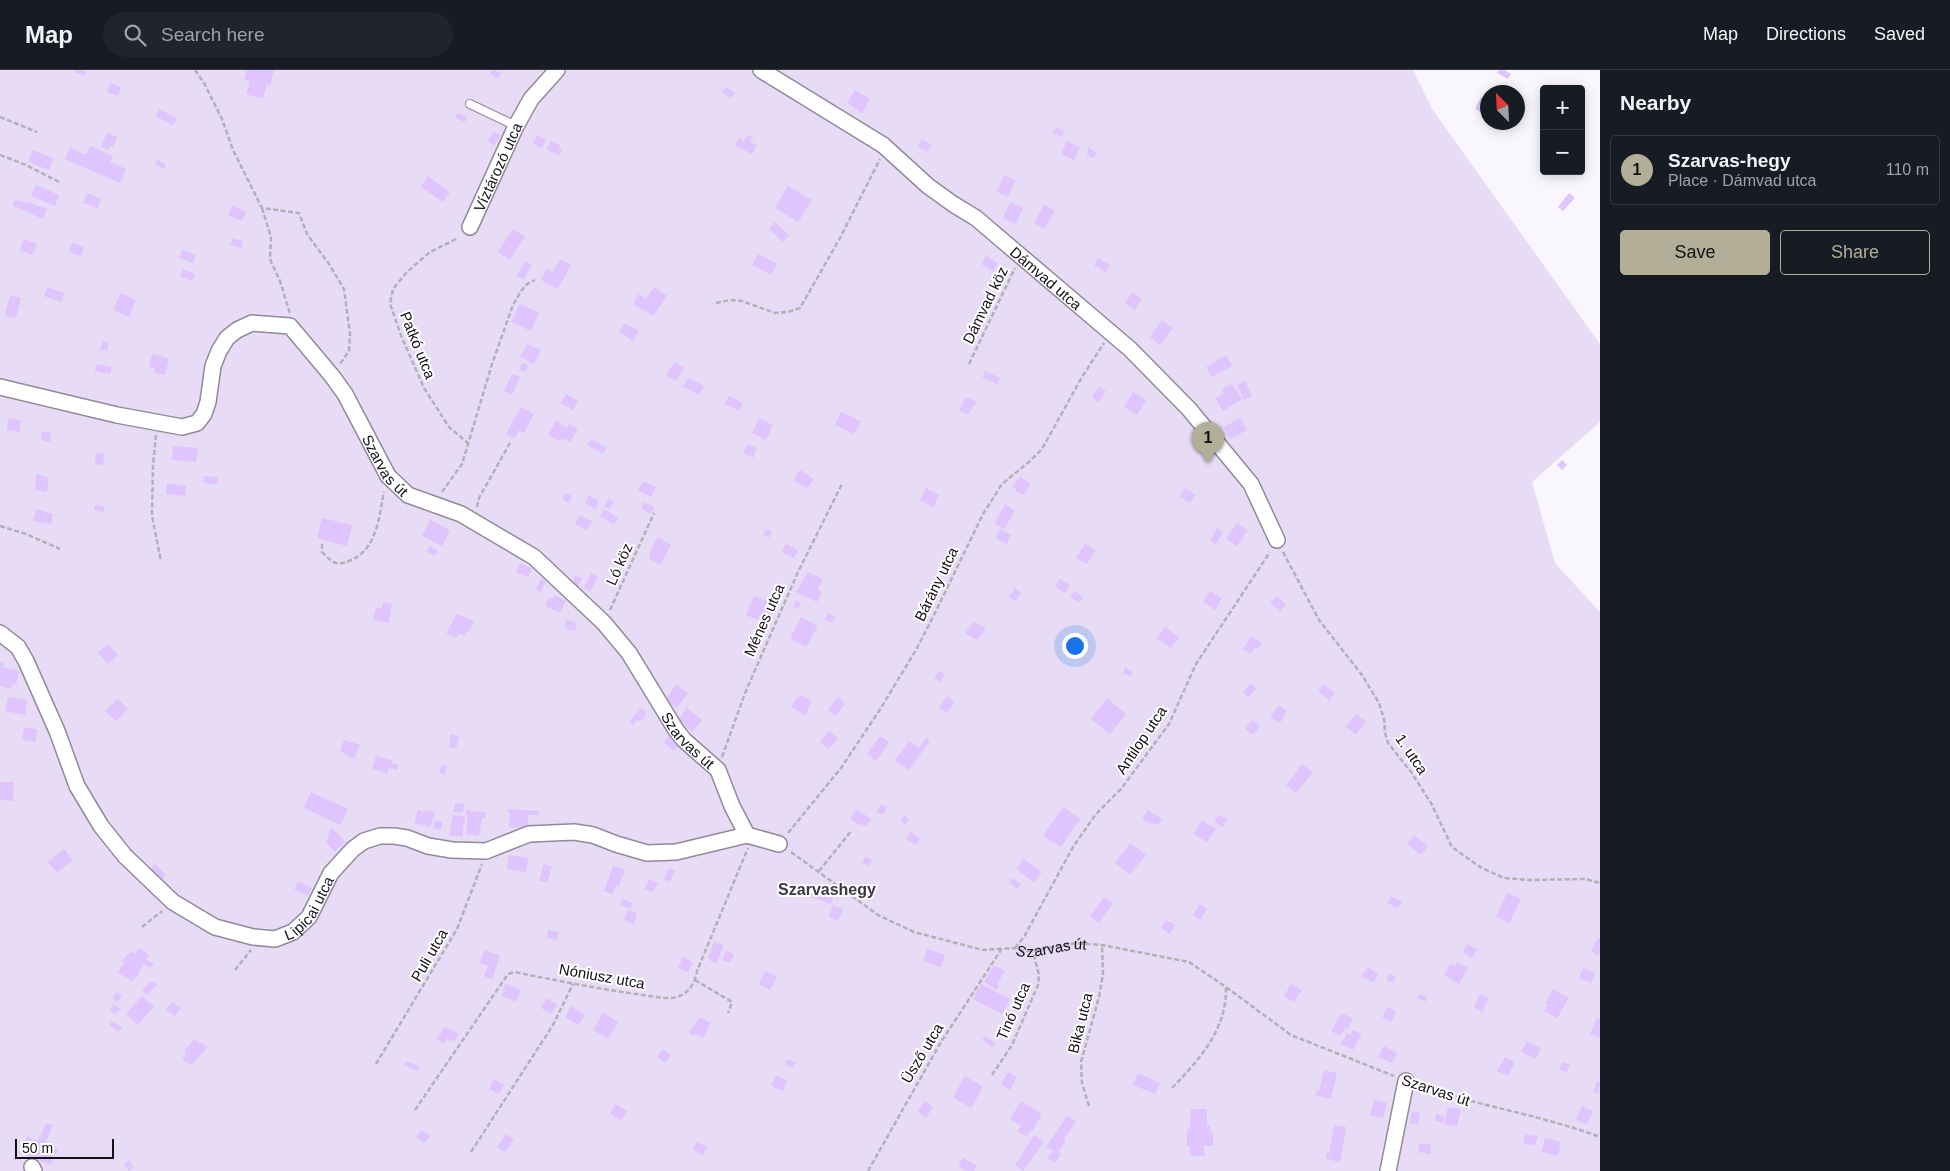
<!DOCTYPE html>
<html lang="en">
<head>
<meta charset="utf-8">
<style>
  body { margin:0; font-family:Helvetica,sans-serif; background:#20242c; color:#f1f3f6 }
  .controls { position:absolute; right:15px; top:15px; display:grid; overflow:hidden; border-radius:5px; box-shadow:0 2px 12px #0003 }
  .controls button { width:45px; height:45px; display:grid; place-items:center; padding:0; border:0; border-bottom:1px solid #363941; background:#171b24; color:#f1f3f6; font:25px sans-serif }
  .compass { position:absolute; left:1480px; top:15px; width:45px; height:45px; border-radius:50%; background:#171b24; box-shadow:0 2px 12px #0003; rotate:336deg }
  .scale { position:absolute; left:15px; bottom:12px; width:99px; box-sizing:border-box; padding-left:5px; border:2px solid #120f15; border-top:0; font-size:14px; line-height:18px; white-space:nowrap; color:#120f15; -webkit-text-stroke:4px #fff; paint-order:stroke }
  .you { position:absolute; left:1074px; top:575px; width:18px; height:18px; margin:-12px; border:4px solid #fff; border-radius:50%; background:#1a73e8; box-shadow:0 0 0 8px #1a73e833 }
  .badge { display:grid; place-items:center; width:32px; height:32px; border-radius:50%; background:#b2ae98; color:#111; font-size:16px; font-weight:700 }
  .pin { position:absolute; translate:-50% -41px; filter:drop-shadow(0 1px 2px #0008) }
  .pin::after { content:''; position:absolute; top:26px; width:18px; height:15px; background:inherit; clip-path:polygon(0 0,100% 0,50% 100%) }
  .list { margin:0; padding:0; list-style:none }
  h2 { display:flex; justify-content:space-between; align-items:center; height:65px; margin:0; padding:0 20px; font-size:21px }
  h2 small { font-size:16px; font-weight:400; color:#9ea1a6 }
  .list li { display:grid; grid-template-columns:32px 1fr auto; gap:15px; align-items:center; box-sizing:border-box; height:70px; margin:0 10px 10px; padding:0 10px; border:1px solid #363941; border-radius:5px }
  .list b { display:block; font-size:19px; white-space:nowrap }
  .list p { margin:0; font-size:16px; white-space:nowrap; color:#9ea1a6 }
  .list em { font-size:16px; font-style:normal; color:#9ea1a6 }
  .actions { display:flex; gap:10px; padding:15px 20px }
  .actions a { flex:1; padding:11px 0; border:1px solid #b2ae98; border-radius:5px; text-align:center; font-size:18px; color:#b2ae98 }
  .actions .main { background:#b2ae98; color:#111 }
  .icon { flex:none; width:28px; height:28px; fill:none; stroke:currentColor; stroke-width:2; stroke-linecap:round; stroke-linejoin:round }
  .map { position:relative; flex:none; width:1600px; height:1101px; overflow:hidden }
  header { display:flex; align-items:center; gap:30px; box-sizing:border-box; height:70px; padding:0 25px; background:#171b24; border-bottom:1px solid #363941 }
  header strong { font-size:24px }
  nav { display:flex; gap:28px; margin-inline-start:auto; font-size:18px }
  .search { width:350px; height:45px; background:#20242c; display:flex; align-items:center; gap:12px; box-sizing:border-box; padding:0 18px; border-radius:28px; color:#9ea1a6; font-size:19px }
  main { display:flex }
  aside { flex:1; background:#171b24 }
  .map>svg:first-child { display:block }
  .green { fill:#e8dbf6 }
  .building { fill:#dfc4fd }
  .lines { fill:none; stroke-linecap:round; stroke-linejoin:round }
  .service-casing { stroke:#918a9a; stroke-width:10 }
  .minor-casing { stroke:#918a9a; stroke-width:18 }
  .path { stroke:#b3b0b6; stroke-width:2.5; stroke-dasharray:5 2.5; stroke-linecap:butt }
  .service { stroke:#fff; stroke-width:8 }
  .minor { stroke:#fff; stroke-width:15 }
  .labels { text-anchor:middle; dominant-baseline:central; stroke-width:4; stroke-linejoin:round; paint-order:stroke }
  .street-label { font-size:15px; fill:#120f15; stroke:#fff }
  .neighbourhood-label { font-size:16px; font-weight:bold; fill:#3c3543; stroke:#fff }
</style>
</head>
<body>
<header>
<strong>Map</strong>
<div class="search"><svg class="icon" aria-label="search" viewBox="0 0 24 24"><circle cx="10" cy="10" r="6"/><path d="M15 15l6 6"/></svg>Search here</div>
<nav><a>Map</a><a>Directions</a><a>Saved</a></nav>
</header>
<main>
<div class="map">
<svg width="1600" height="1101" viewBox="0 0 1600 1101">
  <rect width="100%" height="100%" fill="#f9f6fd"/>
  <!-- green -->
  <path class="green" d="M0 0H1413L1432 39 1600 274V352L1532 412 1555 493 1600 542V1101H0Z"/>
  <!-- building -->
  <g class="building">
    <path d="M75 0H82L86 2 84 6 74 2Z"/>
    <path d="M247 0H274L270 15 267 14 263 29 246 24 250 11 244 10Z"/>
    <path d="M492 0 501 3 498 8 490 4Z"/>
    <path d="M1499 0H1504L1511 4 1508 9 1497 3Z"/>
    <path d="M110 13 121 17 118 26 107 22Z"/>
    <path d="M726 17 735 23 731 28 722 22Z"/>
    <path d="M855 20 870 29 862 43 847 33Z"/>
    <path d="M1481 27 1488 30V46L1475 39Z"/>
    <path d="M159 39 177 48 173 55 156 47Z"/>
    <path d="M457 43 467 47 465 52 455 48Z"/>
    <path d="M1057 57 1065 62 1061 67 1053 62Z"/>
    <path d="M493 61 500 65 495 75 488 72Z"/>
    <path d="M107 63 117 67 113 77 110 76 109 80 101 77Z"/>
    <path d="M537 65 546 70 542 78 533 74Z"/>
    <path d="M747 65 753 67 750 72 757 75 752 84 735 76 739 68 744 71Z"/>
    <path d="M922 69 932 75 927 82 917 76Z"/>
    <path d="M551 71 560 75 558 78 562 80 559 86 547 79Z"/>
    <path d="M1067 71 1080 77 1074 90 1061 84Z"/>
    <path d="M90 76 113 86 110 92 126 99 120 113 65 89 70 78 86 85Z"/>
    <path d="M1088 77 1097 83 1093 88 1087 85Z"/>
    <path d="M33 80 54 88 49 100 28 92Z"/>
    <path d="M158 90 166 95 164 99 155 94Z"/>
    <path d="M1004 105 1015 110 1008 127 997 122Z"/>
    <path d="M428 106 450 122 443 132 421 117Z"/>
    <path d="M36 115 59 125 55 136 31 126Z"/>
    <path d="M788 116 812 130 798 152 775 138Z"/>
    <path d="M87 123 101 129 98 138 83 133Z"/>
    <path d="M1569 123 1575 128 1563 141 1558 137Z"/>
    <path d="M15 130 31 133 47 139 43 149 13 136Z"/>
    <path d="M1010 132 1023 138 1016 154 1003 148Z"/>
    <path d="M232 135 246 142 242 151 228 145Z"/>
    <path d="M1044 135 1055 141 1044 159 1034 153Z"/>
    <path d="M775 152 789 165 783 172 769 159Z"/>
    <path d="M513 159 525 167 510 190 498 182Z"/>
    <path d="M233 168 243 171 241 178 230 175Z"/>
    <path d="M24 169 37 174 32 185 20 180Z"/>
    <path d="M72 173 84 177 81 186 69 182Z"/>
    <path d="M182 180 196 185 193 193 179 188Z"/>
    <path d="M758 184 777 194 771 205 752 195Z"/>
    <path d="M986 186 998 193 993 201 981 194Z"/>
    <path d="M1098 188 1110 195 1105 202 1094 195Z"/>
    <path d="M560 189 571 195 558 219 541 210 547 198 553 202Z"/>
    <path d="M525 191 532 195 524 210 517 206Z"/>
    <path d="M183 199 195 204 192 211 180 206Z"/>
    <path d="M47 217 64 223 61 232 44 226Z"/>
    <path d="M654 217 667 226 653 246 633 234 639 224 646 229Z"/>
    <path d="M121 223 136 230 129 247 113 240Z"/>
    <path d="M1132 223 1142 229 1135 240 1125 233Z"/>
    <path d="M10 225 21 228 16 248 5 246Z"/>
    <path d="M520 234 539 243 531 261 511 252Z"/>
    <path d="M1162 250 1173 258 1160 275 1150 267Z"/>
    <path d="M624 253 639 261 633 271 619 262Z"/>
    <path d="M103 271 109 273 107 281 100 280Z"/>
    <path d="M527 274 541 280 534 294 520 287Z"/>
    <path d="M152 284 169 288 165 305 154 303 155 298 149 297Z"/>
    <path d="M1226 285 1232 296 1212 307 1206 297Z"/>
    <path d="M674 292 684 297 676 311 666 306Z"/>
    <path d="M522 293 528 295 526 302 519 300Z"/>
    <path d="M96 294 112 297 110 304 95 301Z"/>
    <path d="M985 301 1000 308 997 314 982 307Z"/>
    <path d="M512 304 520 307 512 325 504 321Z"/>
    <path d="M688 308 704 316 699 325 683 317Z"/>
    <path d="M1245 311 1252 326 1244 330 1237 315Z"/>
    <path d="M1232 313 1242 329 1223 341 1215 328 1224 323 1222 319Z"/>
    <path d="M1098 317 1106 321 1099 332 1092 328Z"/>
    <path d="M1133 322 1146 330 1137 345 1124 337Z"/>
    <path d="M566 324 578 331 573 340 561 333Z"/>
    <path d="M729 326 743 333 739 341 725 334Z"/>
    <path d="M966 327 976 332 968 345 959 340Z"/>
    <path d="M521 337 534 344 524 363 519 360 515 368 506 364Z"/>
    <path d="M841 342 861 351 854 364 835 355Z"/>
    <path d="M8 348 21 350 19 362 7 360Z"/>
    <path d="M759 348 773 355 766 370 752 363Z"/>
    <path d="M1240 348 1247 360 1230 369 1224 357Z"/>
    <path d="M556 351 567 358 569 354 578 359 570 372 564 368 563 371 560 369 559 371 548 364Z"/>
    <path d="M42 361 51 363 50 372 41 370Z"/>
    <path d="M591 369 607 378 603 384 587 375Z"/>
    <path d="M748 374 757 378 753 388 743 383Z"/>
    <path d="M173 376 198 378 196 392 172 390Z"/>
    <path d="M96 383 104 384 103 395 95 394Z"/>
    <path d="M1562 390 1567 395 1562 400 1557 395Z"/>
    <path d="M800 400 814 409 807 419 794 410Z"/>
    <path d="M36 404 49 408 47 422 35 420Z"/>
    <path d="M204 406 218 407V414L203 413Z"/>
    <path d="M1020 407 1031 414 1023 425 1015 420 1016 418 1013 416Z"/>
    <path d="M643 411 656 417 651 427 638 420Z"/>
    <path d="M167 413 186 416 185 426 166 424Z"/>
    <path d="M926 418 939 425 933 437 920 430Z"/>
    <path d="M1185 418 1196 425 1190 433 1180 427Z"/>
    <path d="M565 423 572 426 569 433 562 429Z"/>
    <path d="M589 426 599 431 595 439 585 433Z"/>
    <path d="M608 429 614 432 609 439 604 436Z"/>
    <path d="M644 432 654 437 651 444 641 439Z"/>
    <path d="M1005 434 1015 441 1004 459 995 453Z"/>
    <path d="M95 435 104 437 103 442 94 440Z"/>
    <path d="M36 439 53 444 51 454 33 451Z"/>
    <path d="M604 439 618 448 614 454 600 446Z"/>
    <path d="M579 445 592 451 587 460 575 454Z"/>
    <path d="M322 448 352 455 347 476 317 468Z"/>
    <path d="M430 450 450 460 442 476 422 466Z"/>
    <path d="M1237 453 1248 460 1237 476 1226 469Z"/>
    <path d="M1217 458 1223 462 1216 474 1210 471Z"/>
    <path d="M766 459 772 461 769 468 763 465Z"/>
    <path d="M1000 459 1011 465 1007 474 996 468Z"/>
    <path d="M658 467 671 475 660 495 649 489 651 485 649 483Z"/>
    <path d="M786 474 798 480 794 488 781 482Z"/>
    <path d="M1085 474 1096 480 1087 494 1076 488Z"/>
    <path d="M430 476 438 481 435 486 427 482Z"/>
    <path d="M520 493 532 499 528 507 516 502Z"/>
    <path d="M808 502 823 509 818 520 822 522 817 532 796 522Z"/>
    <path d="M591 503 598 507 590 521 584 518Z"/>
    <path d="M575 506 582 508 578 517 572 515Z"/>
    <path d="M541 509 546 511 541 522 536 519Z"/>
    <path d="M1059 509 1070 515 1065 523 1055 517Z"/>
    <path d="M1015 518 1021 523 1015 531 1009 527Z"/>
    <path d="M1074 521 1083 527 1079 532 1070 527Z"/>
    <path d="M1210 521 1222 528 1215 540 1203 532Z"/>
    <path d="M554 525 566 531 560 543 545 536 549 527 552 529Z"/>
    <path d="M754 526 768 531 769 529 777 533 776 537 778 538 777 541 772 539 768 548 760 544 758 550 746 545Z"/>
    <path d="M1277 526 1286 535 1280 542 1270 532Z"/>
    <path d="M796 530 801 533 798 539 793 537Z"/>
    <path d="M383 532 392 534 389 553 373 550 376 538 382 539Z"/>
    <path d="M828 543 835 547 832 553 825 550Z"/>
    <path d="M457 544 474 551 469 562 467 561 465 566 459 563 456 568 446 563Z"/>
    <path d="M801 547 818 556 806 577 790 568Z"/>
    <path d="M566 550 577 553 575 561 564 558Z"/>
    <path d="M974 551 986 559 977 570 965 563Z"/>
    <path d="M1165 557 1179 567 1171 578 1157 568Z"/>
    <path d="M1251 566 1262 573 1258 579 1255 577 1251 584 1243 579Z"/>
    <path d="M108 574 118 585 108 594 98 583Z"/>
    <path d="M0 592 4 593 3 598 19 601 16 615 12 614 11 619 0 616Z"/>
    <path d="M1125 597 1133 602 1130 606 1123 603Z"/>
    <path d="M939 601 945 604 940 612 934 608Z"/>
    <path d="M1250 613 1256 618 1249 627 1243 623Z"/>
    <path d="M1323 614 1335 623 1329 630 1318 621Z"/>
    <path d="M676 615 688 623 677 638 665 630Z"/>
    <path d="M801 625 812 631 805 645 791 637 797 627 799 628Z"/>
    <path d="M947 626 955 632 947 643 939 637Z"/>
    <path d="M8 627 27 630 25 645 5 641Z"/>
    <path d="M838 627 845 634 836 646 828 640Z"/>
    <path d="M1107 628 1126 644 1110 664 1091 649Z"/>
    <path d="M118 629 128 639 116 651 105 641Z"/>
    <path d="M1278 635 1287 641 1280 653 1270 648Z"/>
    <path d="M641 638 647 644 640 652 637 650 633 655 629 652Z"/>
    <path d="M687 638 702 650 692 662 678 650Z"/>
    <path d="M1356 644 1366 651 1356 665 1346 657Z"/>
    <path d="M1252 650 1260 656 1253 665 1245 659Z"/>
    <path d="M24 658 37 659 36 672 22 670Z"/>
    <path d="M829 661 838 668 829 679 820 672Z"/>
    <path d="M451 664 459 666 456 679 449 677Z"/>
    <path d="M669 666 679 676 674 681 664 672Z"/>
    <path d="M880 666 889 672 876 691 867 684Z"/>
    <path d="M926 668 930 671 909 700 895 690 909 671 919 678Z"/>
    <path d="M344 670 360 675 354 689 340 681Z"/>
    <path d="M376 686 392 690 391 693 398 695 397 700 389 698 387 703 372 699Z"/>
    <path d="M442 694 447 696 444 705 439 703Z"/>
    <path d="M1302 694 1313 702 1296 723 1286 715Z"/>
    <path d="M0 712H14L13 731 0 730Z"/>
    <path d="M311 722 348 739 340 755 304 738Z"/>
    <path d="M455 733 464 734 463 743 454 742Z"/>
    <path d="M881 734 887 737 883 745 877 742Z"/>
    <path d="M1063 737 1080 749 1061 777 1043 766Z"/>
    <path d="M425 739 435 742 430 757 414 753 418 740 424 742Z"/>
    <path d="M508 739 539 741V745H528V753L530 759 509 757 510 742H508Z"/>
    <path d="M857 739 871 749 866 756 863 754 862 756 850 749Z"/>
    <path d="M466 740 486 743 485 748H482L479 766 466 764 468 745H466Z"/>
    <path d="M1148 740 1162 749 1158 755 1154 753 1152 755 1142 749Z"/>
    <path d="M453 745 465 747 462 767 449 765Z"/>
    <path d="M1218 745 1227 749 1223 757 1214 752Z"/>
    <path d="M904 746 909 749 906 755 901 752Z"/>
    <path d="M435 750 443 752 441 760 433 758Z"/>
    <path d="M1202 750 1216 759 1207 772 1193 764Z"/>
    <path d="M331 757 345 771 335 782 326 773Z"/>
    <path d="M910 762 920 768 916 775 906 769Z"/>
    <path d="M1414 765 1428 776 1421 785 1407 774Z"/>
    <path d="M1130 773 1146 785 1130 804 1115 793Z"/>
    <path d="M64 779 73 790 57 803 48 792Z"/>
    <path d="M509 785 528 788 526 802 507 799Z"/>
    <path d="M866 787 872 790 868 796 861 792Z"/>
    <path d="M1024 789 1042 802 1034 812 1016 799Z"/>
    <path d="M155 794 166 805 160 811 149 800Z"/>
    <path d="M544 794 552 797 547 813 539 811Z"/>
    <path d="M613 796 625 800 619 816 616 815 613 824 604 821Z"/>
    <path d="M669 798 675 801 670 812 664 809Z"/>
    <path d="M1013 808 1021 814 1017 819 1009 812Z"/>
    <path d="M649 809 658 813 653 822 645 819Z"/>
    <path d="M298 811 312 818 308 826 294 819Z"/>
    <path d="M815 817 835 823 831 834 811 827Z"/>
    <path d="M1507 823 1521 829 1509 853 1496 847Z"/>
    <path d="M1391 826 1402 832 1398 838 1387 833Z"/>
    <path d="M1104 827 1113 833 1099 853 1090 846Z"/>
    <path d="M622 829 633 833 631 839 620 835Z"/>
    <path d="M1200 834 1207 839 1200 850 1193 845Z"/>
    <path d="M833 835 843 839 838 851 829 847Z"/>
    <path d="M628 840 637 843 634 854 624 850Z"/>
    <path d="M1166 850 1175 855 1170 864 1161 858Z"/>
    <path d="M548 860 559 862 557 870 547 868Z"/>
    <path d="M1598 868 1600 869V881L1598 885 1591 881Z"/>
    <path d="M714 872 724 875 717 893 710 891V889L708 888Z"/>
    <path d="M1467 874 1477 879 1472 888 1463 882Z"/>
    <path d="M139 878 149 884 146 890 154 894 150 898 144 894 138 902 140 903 132 911 117 902 125 893 122 891 131 881 135 884Z"/>
    <path d="M927 879 945 885 941 897 923 891Z"/>
    <path d="M484 880 500 886 492 909 484 906 488 896 480 893Z"/>
    <path d="M726 881 734 884 730 893 722 890Z"/>
    <path d="M683 887 693 892 688 902 678 898Z"/>
    <path d="M1457 892 1468 898 1459 914 1444 905 1451 893 1455 896Z"/>
    <path d="M994 895 1005 901 997 914 999 915 997 920 984 912Z"/>
    <path d="M1368 897 1378 904 1373 913 1362 906Z"/>
    <path d="M1583 898 1595 903 1591 913 1579 908Z"/>
    <path d="M765 901 777 907 770 920 759 914Z"/>
    <path d="M1390 903 1396 907 1393 913 1386 910Z"/>
    <path d="M153 911 157 915 147 925 142 920 150 912 152 913Z"/>
    <path d="M505 913 521 920 516 932 502 926Z"/>
    <path d="M981 914 1010 929 1002 944 973 929Z"/>
    <path d="M1291 914 1302 920 1294 932 1284 926Z"/>
    <path d="M1553 919 1569 928 1557 948 1544 941 1548 935 1545 933Z"/>
    <path d="M117 922 122 926 117 932 112 928Z"/>
    <path d="M1419 924 1427 927 1425 932 1417 928Z"/>
    <path d="M1480 924 1489 928 1482 942 1474 937Z"/>
    <path d="M142 926 154 936 138 955 126 944Z"/>
    <path d="M546 928 557 935 551 944 541 938Z"/>
    <path d="M172 932 181 938 175 946 166 940Z"/>
    <path d="M114 934 120 939 115 944 110 940Z"/>
    <path d="M571 936 585 945 578 955 565 947Z"/>
    <path d="M1388 937 1396 942 1391 952 1382 947Z"/>
    <path d="M603 943 618 952 608 969 593 960Z"/>
    <path d="M1342 943 1353 949 1347 959 1345 958 1340 966 1331 961Z"/>
    <path d="M700 947 711 953 703 968 696 964 694 966 689 963Z"/>
    <path d="M1597 948 1600 949V968L1590 964Z"/>
    <path d="M112 951 122 957 119 962 109 955Z"/>
    <path d="M445 957 459 964 454 972 447 968 444 974 436 969Z"/>
    <path d="M1353 960 1362 964 1353 980 1341 974 1347 963 1350 965Z"/>
    <path d="M985 966 995 973 992 977 982 970Z"/>
    <path d="M194 969 208 977 191 995 182 989 186 982 184 981Z"/>
    <path d="M1527 971 1541 978 1536 989 1521 982Z"/>
    <path d="M1384 976 1397 983 1392 993 1378 987Z"/>
    <path d="M662 979 671 985 666 993 657 987Z"/>
    <path d="M1505 987 1515 992 1508 1006 1497 1001Z"/>
    <path d="M787 989 796 992 793 998 785 995Z"/>
    <path d="M406 991 419 996 417 1001 404 995Z"/>
    <path d="M1562 992 1570 995 1567 1002 1559 999Z"/>
    <path d="M1324 1000 1337 1003 1331 1029 1315 1025 1317 1021H1319Z"/>
    <path d="M1008 1002 1017 1007 1010 1020 1001 1014Z"/>
    <path d="M1138 1003 1160 1013 1155 1024 1133 1015Z"/>
    <path d="M776 1005 787 1011 783 1021 771 1016Z"/>
    <path d="M965 1006 983 1017 971 1038 953 1027Z"/>
    <path d="M494 1009 504 1015 499 1024 489 1019Z"/>
    <path d="M1597 1011 1600 1012 1599 1024 1593 1021Z"/>
    <path d="M1374 1030 1387 1033 1383 1048 1370 1045Z"/>
    <path d="M925 1031 933 1037 926 1048 917 1041Z"/>
    <path d="M1021 1031 1042 1044 1032 1062 1030 1061 1027 1067 1017 1061 1021 1056 1010 1049Z"/>
    <path d="M615 1034 627 1041 622 1050 610 1044Z"/>
    <path d="M1582 1036 1593 1041 1587 1054 1576 1050Z"/>
    <path d="M1448 1037 1461 1039 1457 1056 1444 1054Z"/>
    <path d="M1191 1039H1207V1056H1210V1062H1213V1076H1203L1205 1086H1190V1076H1187V1059H1190Z"/>
    <path d="M1412 1041 1420 1043 1418 1054 1410 1053Z"/>
    <path d="M1436 1044 1444 1046 1443 1053 1435 1051Z"/>
    <path d="M1067 1046 1076 1051 1064 1069 1066 1070 1058 1082 1061 1084 1055 1093 1048 1088 1053 1081 1046 1077Z"/>
    <path d="M46 1053 53 1055 45 1074 58 1079 51 1095 20 1083 27 1066 38 1071Z"/>
    <path d="M1334 1055 1346 1057 1340 1092 1326 1089 1327 1083 1329 1084Z"/>
    <path d="M421 1060 430 1066 425 1073 416 1067Z"/>
    <path d="M506 1064 514 1069 505 1082 497 1077Z"/>
    <path d="M1526 1064 1538 1066 1535 1076 1523 1073Z"/>
    <path d="M1034 1065 1044 1072 1023 1101 1015 1095Z"/>
    <path d="M1545 1068 1561 1072 1558 1086 1542 1082Z"/>
    <path d="M697 1072 707 1077 703 1085 693 1080Z"/>
    <path d="M1420 1073 1431 1075 1430 1084 1418 1082Z"/>
    <path d="M963 1088 977 1096 974 1101H967L958 1096Z"/>
    <path d="M129 1090 134 1098 129 1101 124 1094Z"/>
  </g>
  <g class="lines">
    <defs>
      <path id="service" d="M470 34 516 56"/>
      <g id="minor">
        <path id="s2" d="M761 0 883 75 928 116 953 134 976 148 1130 279 1189 339 1251 414 1277 470"/>
        <path id="s3" d="M470 157 516 56 531 29 557 0"/>
        <path id="s4" d="M0 317 117 345 182 357 197 353 204 344 208 332 213 296 219 281 227 268 237 260 252 253 290 256 332 306 345 324 388 406 408 425 461 444 534 487 604 553 629 583 676 660 684 670 718 700 732 736 747 765 779 774"/>
        <path id="s5" d="M0 563 18 577 26 591 57 661 77 716 101 756 125 786 173 832 215 857 253 867 275 869 293 862 309 847 331 803 353 779 364 771 380 766H394L407 768 428 776 452 780 486 781 529 764 574 762 593 765 616 774 647 783 676 782 747 765"/>
        <path d="M32 1097 34 1101"/>
        <path d="M1388 1101 1406 1011"/>
      </g>
    </defs>
    <!-- service casing -->
    <use href="#service" class="service-casing"/>
    <!-- minor casing -->
    <use href="#minor" class="minor-casing"/>
    <!-- path -->
    <g class="path">
      <path d="M195 0 204 13 222 49 233 80 262 138 299 143 307 164 329 194 344 219 350 264 349 281 340 294"/>
      <path d="M0 47 37 62"/>
      <path d="M0 85 26 95 59 112"/>
      <path d="M262 138 271 167 270 189 280 211 290 244"/>
      <path d="M456 169 430 182 407 202 393 219 390 234 402 268 424 318 449 357 469 374"/>
      <path d="M716 233 730 230 742 231 775 243 788 242 800 238 839 170 880 89"/>
      <path d="M969 294 1015 198"/>
      <path d="M156 365 153 395 152 446 161 491"/>
      <path d="M442 422 462 394 492 294 513 235 521 221 527 214 535 210"/>
      <path d="M477 437 479 428 510 373"/>
      <path d="M0 456 26 464 60 479"/>
      <path d="M322 474V482C333 493 336 497 351 490 377 479 379 447 384 422"/>
      <path d="M1283 482 1319 550 1362 605 1379 633 1384 649 1385 663 1388 673 1411 702 1431 733 1452 777 1480 797 1504 808 1528 810 1585 809 1600 813"/>
      <path d="M610 540 654 443"/>
      <path d="M722 687 745 623 798 502 842 414"/>
      <path d="M788 763 841 698 879 641 916 580 934 545 983 444 1002 414 1030 391 1042 379 1082 307 1104 273"/>
      <path id="s1" d="M791 782 878 845 914 862 983 880 1015 878 1023 881H1032L1076 873 1102 875 1189 892 1226 917 1291 965 1394 1006"/>
      <path d="M819 801 852 760"/>
      <path d="M142 857 162 841"/>
      <path d="M1015 878 1024 867 1073 777 1096 744 1121 719 1169 654 1196 594 1270 482"/>
      <path d="M235 900 251 880"/>
      <path d="M695 910 732 932 728 943"/>
      <path d="M376 994 457 859 482 794"/>
      <path d="M992 1005 1012 975 1038 915 1039 905 1033 882"/>
      <path d="M1420 1016C1479 1036 1541 1045 1600 1067"/>
      <path d="M1172 1018C1200 989 1227 959 1226 917"/>
      <path d="M1089 1036 1082 1013 1081 992 1099 927 1103 904 1102 875"/>
      <path d="M415 1040 508 904 515 902C558 911 600 919 643 925 653 926 668 930 677 927 689 923 695 913 697 901L748 778"/>
      <path d="M471 1082 553 955 573 914"/>
      <path d="M868 1101 941 972 1001 880"/>
    </g>
    <!-- service -->
    <use href="#service" class="service"/>
    <!-- minor -->
    <use href="#minor" class="minor"/>
  </g>
  <g class="labels">
    <!-- street labels -->
    <g class="street-label">
      <text stroke="none"><textPath href="#s3" startOffset="66">Víztározó utca</textPath></text>
      <text stroke="none"><textPath href="#s2" startOffset="354">Dámvad utca</textPath></text>
      <text transform="translate(985 235) rotate(-64)">Dámvad köz</text>
      <text transform="translate(418 275) rotate(68)">Patkó utca</text>
      <text stroke="none"><textPath href="#s4" startOffset="531">Szarvas út</textPath></text>
      <text transform="translate(619 494) rotate(-66)">Ló köz</text>
      <text transform="translate(936 514) rotate(-64)">Bárány utca</text>
      <text transform="translate(764 550) rotate(-66)">Ménes utca</text>
      <text stroke="none"><textPath href="#s4" startOffset="951">Szarvas út</textPath></text>
      <text transform="translate(1141 670) rotate(-56)">Antilop utca</text>
      <text transform="translate(1412 684) rotate(56)">1. utca</text>
      <text stroke="none"><textPath href="#s5" startOffset="484">Lipicai utca</textPath></text>
      <text stroke="none"><textPath href="#s1" startOffset="288">Szarvas út</textPath></text>
      <text transform="translate(429 885) rotate(-60)">Puli utca</text>
      <text transform="translate(602 906) rotate(10)">Nóniusz utca</text>
      <text transform="translate(1013 941) rotate(-66)">Tinó utca</text>
      <text transform="translate(1080 953) rotate(-76)">Bika utca</text>
      <text transform="translate(922 983) rotate(-59)">Üsző utca</text>
      <text transform="translate(1436 1020) rotate(18)">Szarvas út</text>
    </g>
    <!-- neighbourhood labels -->
    <g class="neighbourhood-label">
      <text x="827" y="819">Szarvashegy</text>
    </g>
  </g>
</svg>
<div class="controls">
<button>+</button>
<button>−</button>
</div>
<svg class="compass" viewBox="-18 -18 36 36"><path d="M0-13l5 13h-10z" fill="#e53935"/><path d="M0 13l5-13h-10z" fill="#9ea1a6"/></svg>
<div class="scale">50 m</div>
<div class="you"></div>
<div class="pin badge" style="left:1208px;top:393px">1</div>
</div>
<aside>
<h2>Nearby<small></small></h2>
<ul class="list">
<li><span class="badge">1</span><div><b>Szarvas-hegy</b><p>Place · Dámvad utca</p></div><em>110 m</em></li>
</ul>
<div class="actions"><a class="main">Save</a><a>Share</a></div>
</aside>
</main>
</body>
</html>
